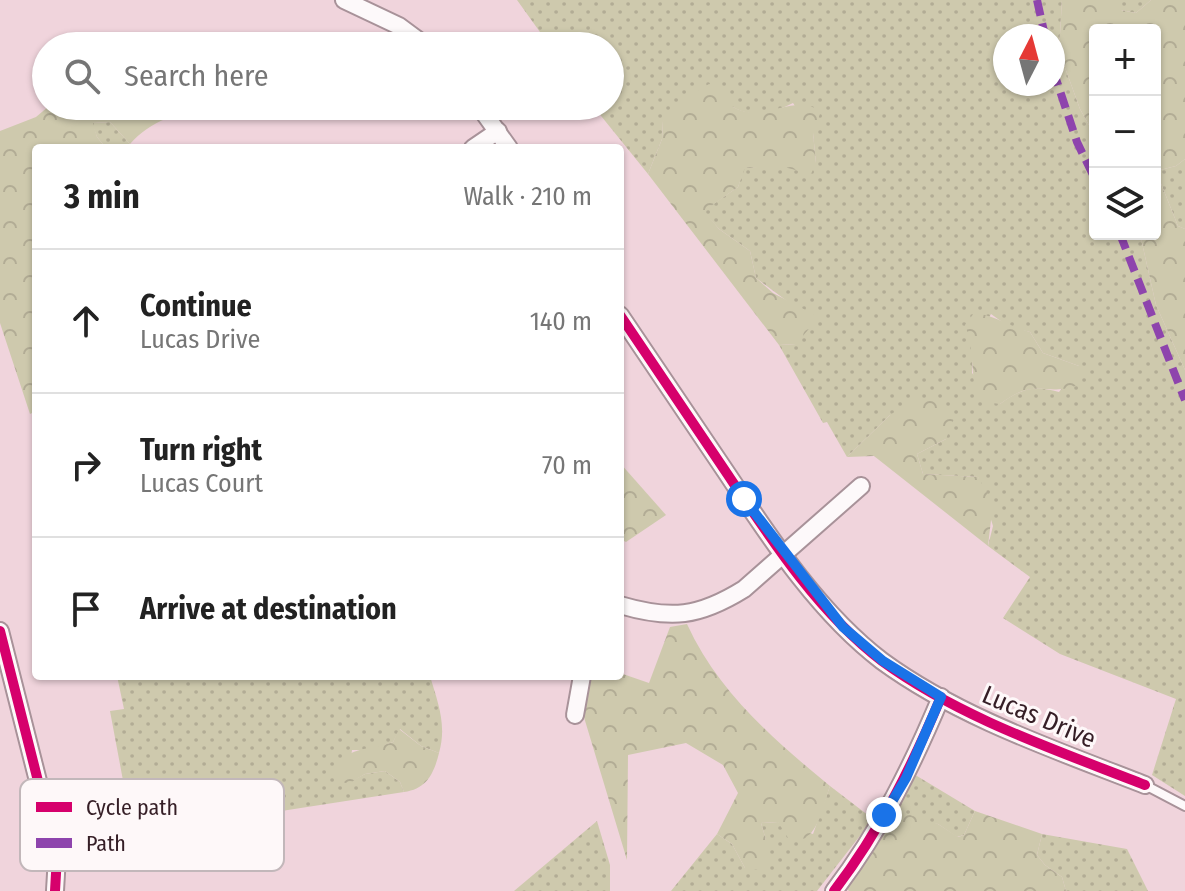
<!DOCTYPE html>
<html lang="en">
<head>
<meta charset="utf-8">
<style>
  body { margin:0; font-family:"Fira Sans Condensed",sans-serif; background:#f6f6f6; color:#222 }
  .controls { position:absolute; right:24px; top:24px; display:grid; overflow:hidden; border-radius:8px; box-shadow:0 2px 6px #0004 }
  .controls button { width:72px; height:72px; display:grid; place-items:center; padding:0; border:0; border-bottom:2px solid #e0e0e0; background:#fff; color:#222; font:40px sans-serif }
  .compass { position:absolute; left:993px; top:24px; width:72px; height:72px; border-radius:50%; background:#fff; box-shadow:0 2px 6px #0004; rotate:6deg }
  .stop { position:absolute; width:24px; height:24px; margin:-18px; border:6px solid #1a73e8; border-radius:50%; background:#fff }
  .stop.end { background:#1a73e8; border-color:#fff; box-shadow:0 2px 8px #0008 }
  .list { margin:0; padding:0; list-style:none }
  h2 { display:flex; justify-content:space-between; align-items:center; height:104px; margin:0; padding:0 32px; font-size:34px }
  h2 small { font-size:26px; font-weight:400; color:#767676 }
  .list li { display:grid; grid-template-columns:52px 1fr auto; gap:24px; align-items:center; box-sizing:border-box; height:144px; padding:0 32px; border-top:2px solid #e0e0e0 }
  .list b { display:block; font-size:30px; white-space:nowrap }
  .list p { margin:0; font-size:26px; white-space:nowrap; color:#767676 }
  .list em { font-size:26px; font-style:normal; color:#767676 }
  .icon { flex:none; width:44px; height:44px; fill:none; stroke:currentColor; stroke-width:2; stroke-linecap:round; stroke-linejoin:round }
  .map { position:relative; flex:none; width:1185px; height:891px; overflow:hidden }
  .search { position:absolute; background:#fff; box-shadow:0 2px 6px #0004; left:32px; top:32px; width:592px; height:88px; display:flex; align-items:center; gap:20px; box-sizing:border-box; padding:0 28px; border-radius:44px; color:#767676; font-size:30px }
  .panel { position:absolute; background:#fff; box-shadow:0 2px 6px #0004; left:32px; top:144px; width:592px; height:536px; border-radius:8px }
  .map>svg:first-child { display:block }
  .grass { fill:url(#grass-dots); fill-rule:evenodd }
  .forest { fill:url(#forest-crowns) }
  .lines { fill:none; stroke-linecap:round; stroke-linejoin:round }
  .service-casing { stroke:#a89299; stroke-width:12 }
  .minor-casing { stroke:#a89299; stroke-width:20 }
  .service { stroke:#fdf9fa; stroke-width:8 }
  .minor { stroke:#fdf9fa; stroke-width:16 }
  .quiet { stroke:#8e44ad; stroke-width:8; stroke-dasharray:16 8; stroke-linecap:butt }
  .cycleway-casing { stroke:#fef8f9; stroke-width:15 }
  .cycleway { stroke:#d6006c; stroke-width:10 }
  .route { stroke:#1a73e8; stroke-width:10 }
  .labels { text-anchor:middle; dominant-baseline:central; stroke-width:6; stroke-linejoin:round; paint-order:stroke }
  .street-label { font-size:26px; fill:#351e26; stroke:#fef8f9 }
  .key { fill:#fef8f9; stroke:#c2b7ba; stroke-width:2 }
  .key-label { font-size:22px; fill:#351e26 }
</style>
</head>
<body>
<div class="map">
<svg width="1185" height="891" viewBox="0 0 1185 891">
  <defs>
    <pattern id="grass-dots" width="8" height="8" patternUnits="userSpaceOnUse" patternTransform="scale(2)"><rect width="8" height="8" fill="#cec9ad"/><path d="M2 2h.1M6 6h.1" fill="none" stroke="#b2ac95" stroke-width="1.8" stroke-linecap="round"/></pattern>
    <pattern id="forest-crowns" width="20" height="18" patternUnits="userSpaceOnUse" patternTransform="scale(2)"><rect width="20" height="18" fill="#cec9ad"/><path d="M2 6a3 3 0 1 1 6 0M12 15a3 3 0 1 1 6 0" fill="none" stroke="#b2ac95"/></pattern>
  </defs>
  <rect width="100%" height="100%" fill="#f0d4dc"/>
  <!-- grass -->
  <g class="grass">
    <path d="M517 0H1062L1059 51 1080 109 1095 136V234H1140L1156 305 1185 370V796L1152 775 1176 699 1060 654 1003 618 1030 577 988 546 993 526 978 477 923 474 917 454 946 439 890 415 847 457 827 422 823 423 779 345 796 344 791 304 756 278 750 251 719 229 703 211 738 187 744 168 816 163 813 133 793 103C772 113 754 119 733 107L663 121 662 139 648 174 593 106H610V46H550ZM1005 36H1053V84H1005ZM991 314 1009 327 1030 332 1043 353 1079 366 1059 392C1035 385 1021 388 1000 404L972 373 973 347Z"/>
    <path d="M1121 0H1151L1136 13 1121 10Z"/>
    <path d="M110 122 130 144 126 148H106L97 137 92 123Z"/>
    <path d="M1185 159V229L1178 226 1156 171 1176 166Z"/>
    <path d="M117 676H430C438 703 447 725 439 753L421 746 400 729 393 742 372 750H352L348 783 365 774 385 771 400 782 404 792 133 834 110 711 124 709Z"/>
    <path d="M912 773 975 811 964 835 957 837 938 824 897 820 869 853Z"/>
    <path d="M830 786 873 819 817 891H671L717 834 732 844 745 868 766 840 761 823 778 822 813 834Z"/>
    <path d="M597 821 610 865V891H514Z"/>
    <path d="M1042 834 1127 849 1148 891H1066L1062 877 1045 865 1037 855Z"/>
  </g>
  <!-- forest -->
  <g class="forest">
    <path d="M1062 0H1121V10L1136 13 1151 0H1185V159L1176 166 1156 171 1178 226 1185 229V370L1156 305 1140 234H1155V30H1095V136L1080 109 1059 51Z"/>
    <path d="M709 84 728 89 733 107C764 125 791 92 821 111L813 133 816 163 811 174 784 167 745 168 738 187 704 211 719 229 750 251 756 278 773 293 819 317 796 344 779 345 648 174 662 139 663 121 672 106Z"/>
    <path d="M49 106H209C179 113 151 120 130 144L110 122 93 123 97 137 106 148H36V411L30 414 0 323V131L36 117Z"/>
    <path d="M974 313C995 315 1010 327 1030 332L1043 353 1079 366 1078 385C1043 398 1037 376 1000 404L978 401C970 375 975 350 965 325Z"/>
    <path d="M916 398 940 399 955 416 946 439 917 454 923 474 978 477 993 503 988 546 874 456 847 457 890 415Z"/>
    <path d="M620 463 666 515 626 542 620 539Z"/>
    <path d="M687 624C718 692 774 740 830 786 822 808 818 844 790 841L778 822 761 823 772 860 759 870 745 868 732 844 717 834 738 793 723 765 686 743 628 755 627 860 583 714 588 676H620V673L649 683 670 627Z"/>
    <path d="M399 729 421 746 439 753C434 773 427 789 404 792L400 782 385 771 365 774 348 784 334 778C343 743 365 753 393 742Z"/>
    <path d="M975 811 1042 834 1037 855 1045 865 1062 877 1066 891H849L845 887 883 834 907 814 938 824 958 837 964 835Z"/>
  </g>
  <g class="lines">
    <defs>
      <path id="service" d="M1145 785 1185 806"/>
      <g id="minor">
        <path d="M344 0 399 26 426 46"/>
        <path d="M479 106 509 148"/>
        <path d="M473 148 498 131"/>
        <path d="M620 315C656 368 692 422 728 475 772 541 819 613 882 661 960 718 1056 750 1145 785"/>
        <path d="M620 605C671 620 699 617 744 589L861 486"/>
        <path d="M0 631 57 856 55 891"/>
        <path d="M575 715 582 676"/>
        <path d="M834 891C880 831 912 766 941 697"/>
      </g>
    </defs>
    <!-- service casing -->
    <use href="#service" class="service-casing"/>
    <!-- minor casing -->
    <use href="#minor" class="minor-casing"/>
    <!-- service -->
    <use href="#service" class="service"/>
    <!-- minor -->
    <use href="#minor" class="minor"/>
    <!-- quiet -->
    <g class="quiet">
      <path d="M1037 0 1045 36"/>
      <path d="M1053 70 1077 142 1095 179"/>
      <path d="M1120 234 1185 400"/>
    </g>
    <defs>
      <g id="cycleway">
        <path d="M620 315C656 368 692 422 728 475 772 541 819 613 882 661 960 718 1056 750 1145 785"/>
        <path d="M0 631 57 856 55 891"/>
        <path d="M834 891C880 831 912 766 941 697"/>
      </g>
    </defs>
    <!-- cycleway casing -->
    <use href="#cycleway" class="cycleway-casing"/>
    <!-- cycleway -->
    <use href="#cycleway" class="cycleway"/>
  </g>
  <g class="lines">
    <!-- route -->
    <path class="route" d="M744 499 843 627 883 661 941 697 906 778 884 815"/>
  </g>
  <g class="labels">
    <!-- street labels -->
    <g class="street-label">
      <text transform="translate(1039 717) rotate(23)">Lucas Drive</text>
    </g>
  </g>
  <!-- legend -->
  <rect x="20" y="779" width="264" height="92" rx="12" class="key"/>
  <rect x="36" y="802" width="36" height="10" fill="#d6006c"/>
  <rect x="36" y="838" width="36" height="10" fill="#8e44ad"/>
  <g class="key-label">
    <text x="86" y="815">Cycle path</text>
    <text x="86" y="851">Path</text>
  </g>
</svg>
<div class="controls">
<button>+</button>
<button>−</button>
<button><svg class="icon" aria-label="layers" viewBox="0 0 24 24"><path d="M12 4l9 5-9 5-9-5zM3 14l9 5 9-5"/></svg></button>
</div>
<svg class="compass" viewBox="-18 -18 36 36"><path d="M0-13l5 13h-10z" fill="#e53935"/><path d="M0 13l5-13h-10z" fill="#767676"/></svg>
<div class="stop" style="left:744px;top:499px"></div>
<div class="stop end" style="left:884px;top:815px"></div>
<div class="search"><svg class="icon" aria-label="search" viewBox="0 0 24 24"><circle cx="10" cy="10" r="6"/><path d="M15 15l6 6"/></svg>Search here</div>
<section class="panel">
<h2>3 min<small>Walk · 210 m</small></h2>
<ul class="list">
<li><svg class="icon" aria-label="ahead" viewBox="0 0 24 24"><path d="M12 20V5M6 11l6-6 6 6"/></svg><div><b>Continue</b><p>Lucas Drive</p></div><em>140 m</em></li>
<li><svg class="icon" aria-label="right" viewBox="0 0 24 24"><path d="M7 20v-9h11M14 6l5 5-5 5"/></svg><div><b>Turn right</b><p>Lucas Court</p></div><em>70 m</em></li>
<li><svg class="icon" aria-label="arrive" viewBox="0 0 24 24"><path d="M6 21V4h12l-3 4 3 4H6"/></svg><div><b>Arrive at destination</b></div></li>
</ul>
</section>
</div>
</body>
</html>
